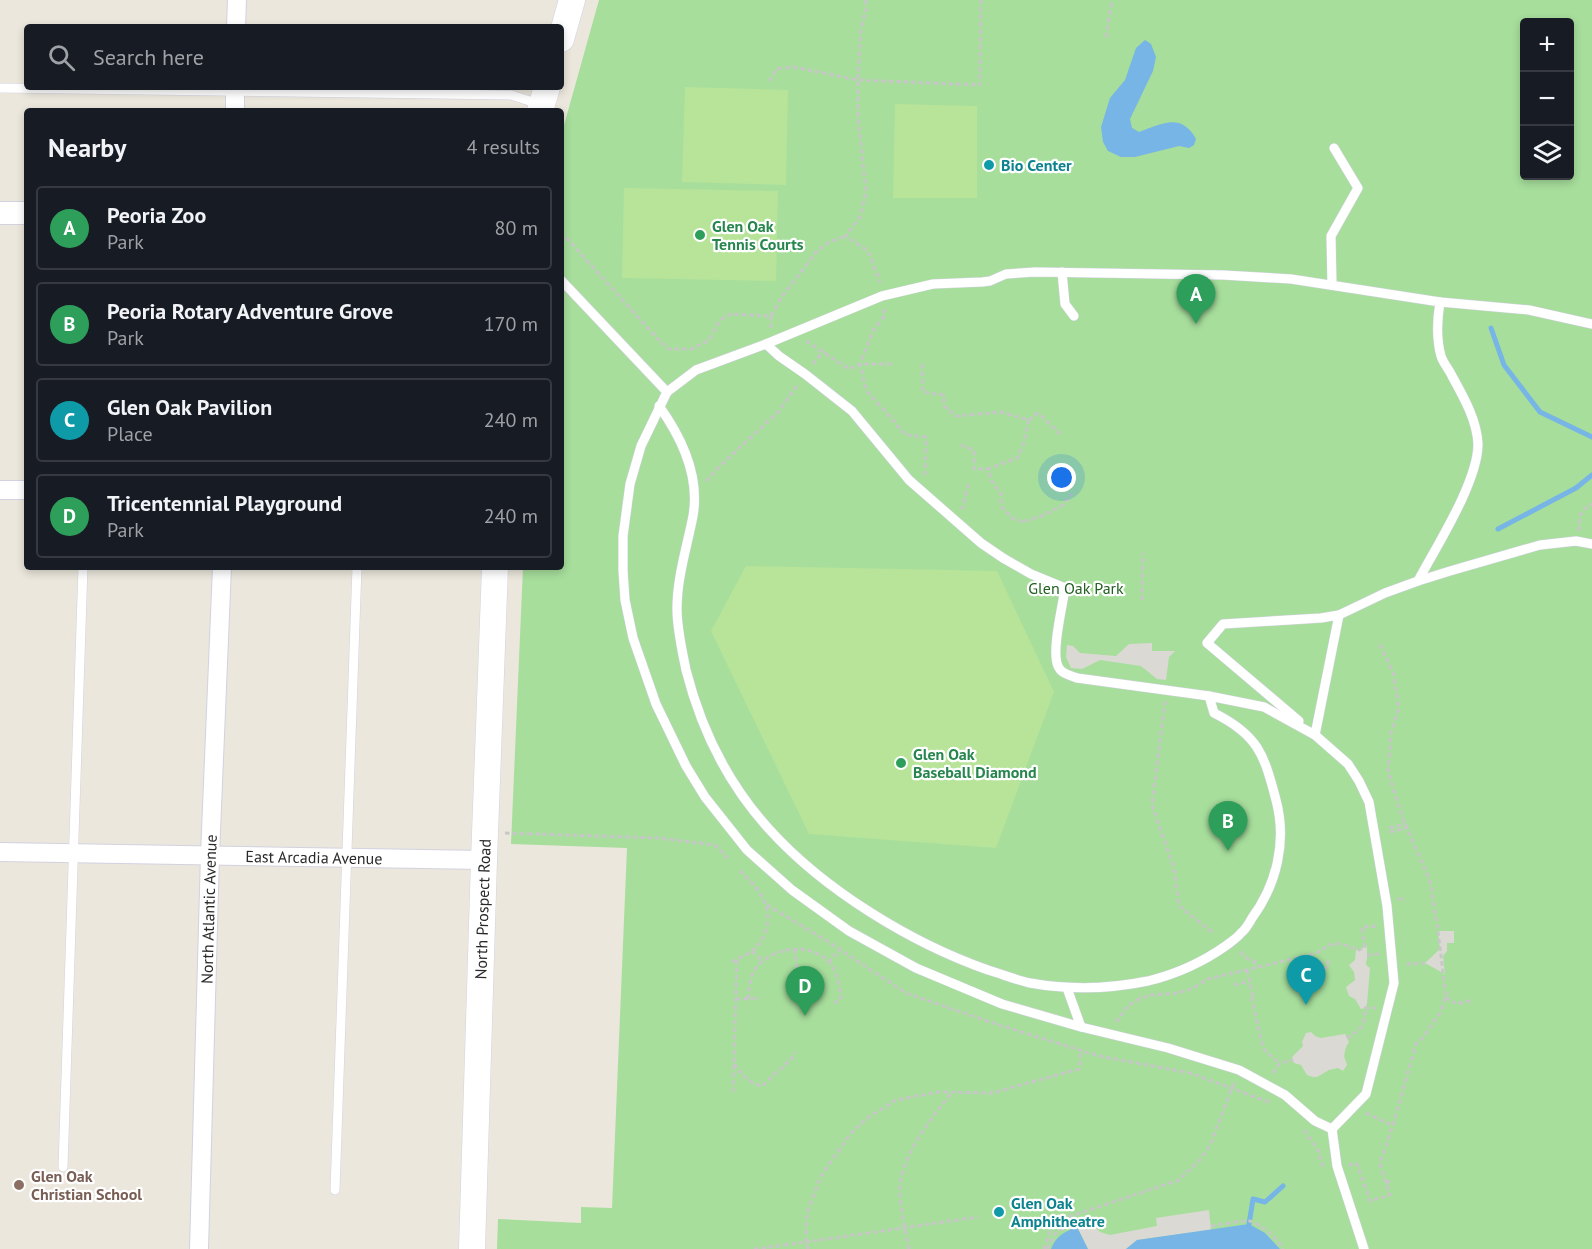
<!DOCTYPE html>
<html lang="en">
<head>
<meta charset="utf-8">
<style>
  body { margin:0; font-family:"PT Sans",sans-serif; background:#20242c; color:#f1f3f6 }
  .controls { position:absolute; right:18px; top:18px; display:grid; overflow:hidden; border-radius:6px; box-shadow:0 3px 9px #0003 }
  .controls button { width:54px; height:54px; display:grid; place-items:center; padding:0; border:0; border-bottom:2px solid #363941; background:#171b24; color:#f1f3f6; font:30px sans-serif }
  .you { position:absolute; left:1062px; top:478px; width:21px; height:21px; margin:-15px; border:4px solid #fff; border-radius:50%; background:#1a73e8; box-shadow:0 0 0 9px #1a73e833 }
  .badge { display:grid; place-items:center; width:39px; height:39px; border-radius:50%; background:#a4a6f2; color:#fff; font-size:20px; font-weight:700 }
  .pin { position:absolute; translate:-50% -50px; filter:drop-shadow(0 2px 3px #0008) }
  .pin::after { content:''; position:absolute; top:32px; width:21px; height:18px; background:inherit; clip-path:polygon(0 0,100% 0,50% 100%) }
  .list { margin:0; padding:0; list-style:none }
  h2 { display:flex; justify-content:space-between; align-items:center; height:78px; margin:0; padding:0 24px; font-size:26px }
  h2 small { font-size:20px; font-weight:400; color:#9ea1a6 }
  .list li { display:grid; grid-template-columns:39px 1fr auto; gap:18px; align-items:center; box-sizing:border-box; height:84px; margin:0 12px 12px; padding:0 12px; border:2px solid #363941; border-radius:6px }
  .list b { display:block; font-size:22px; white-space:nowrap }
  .list p { margin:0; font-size:20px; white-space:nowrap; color:#9ea1a6 }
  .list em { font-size:20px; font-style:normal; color:#9ea1a6 }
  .icon { flex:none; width:33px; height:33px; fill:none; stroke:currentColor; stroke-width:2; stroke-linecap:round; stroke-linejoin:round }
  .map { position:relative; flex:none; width:1592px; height:1249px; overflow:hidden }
  .search { position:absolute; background:#171b24; box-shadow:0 3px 9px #0003; left:24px; top:24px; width:540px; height:66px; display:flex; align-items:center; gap:15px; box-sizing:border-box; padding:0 21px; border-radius:6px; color:#9ea1a6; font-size:22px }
  .panel { position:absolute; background:#171b24; box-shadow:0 3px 9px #0003; left:24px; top:108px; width:540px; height:462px; border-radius:6px }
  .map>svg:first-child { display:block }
  .green { fill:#a7de9c; fill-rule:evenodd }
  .pitch { fill:#b7e499 }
  .plaza { fill:#dbd9d3 }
  .water { fill:#76b5e6 }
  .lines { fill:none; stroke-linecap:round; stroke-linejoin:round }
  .stream { stroke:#76b5e6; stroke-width:5 }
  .service-casing { stroke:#d2d2e1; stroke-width:10 }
  .minor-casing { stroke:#d2d2e1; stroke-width:20 }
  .tertiary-casing { stroke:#d2d2e1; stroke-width:24 }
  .secondary-casing { stroke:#d2d2e1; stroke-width:27 }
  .path { stroke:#c7c7c7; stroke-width:3; stroke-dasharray:4.5 3; stroke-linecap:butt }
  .service { stroke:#fff; stroke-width:9 }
  .minor { stroke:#fff; stroke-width:18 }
  .tertiary { stroke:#fff; stroke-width:22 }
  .secondary { stroke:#fff; stroke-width:26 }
  .culture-dot { fill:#0f9aa8; stroke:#fff; stroke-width:2 }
  .leisure-dot { fill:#2e9e5b; stroke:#fff; stroke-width:2 }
  .education-dot { fill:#8d6e63; stroke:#fff; stroke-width:2 }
  .labels { text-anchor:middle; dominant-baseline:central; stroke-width:4.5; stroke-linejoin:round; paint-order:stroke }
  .culture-label { font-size:16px; font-weight:bold; fill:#0d838f; stroke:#fff; text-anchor:start }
  .leisure-label { font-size:16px; font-weight:bold; fill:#27864d; stroke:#fff; text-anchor:start }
  .park-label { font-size:16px; fill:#21611f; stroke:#fff }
  .street-label { font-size:16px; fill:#292929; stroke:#fff }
  .education-label { font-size:16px; font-weight:bold; fill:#785e54; stroke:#fff; text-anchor:start }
</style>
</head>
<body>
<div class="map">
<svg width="1592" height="1249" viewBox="0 0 1592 1249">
  <rect width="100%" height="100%" fill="#ebe7dc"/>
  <!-- green -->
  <path class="green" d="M599 0H1592V1249H497L498 1219 581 1223V1207L612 1208 627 848 511 844 523 567H561V136ZM1524 22H1570V176H1524Z"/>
  <!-- pitch -->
  <g class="pitch">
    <path d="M685 87 788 90 786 185 682 182Z"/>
    <path d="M895 104 977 106V198H893Z"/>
    <path d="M624 188 778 191 776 281 622 278Z"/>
    <path d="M746 566 997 571 1054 692 996 848 809 834 711 631Z"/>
  </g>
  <!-- plaza -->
  <g class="plaza">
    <path d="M1152 643V651H1175L1169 657 1166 680 1157 679 1141 666 1100 660 1082 669 1071 668 1066 657 1067 645 1073 646 1080 653 1116 656 1129 644Z"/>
    <path d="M1438 931H1454V943H1447V951L1443 956 1445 974 1425 963 1440 949Z"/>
    <path d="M1367 946V959L1366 962V965L1370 968 1367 1004 1365 1008 1361 1009 1355 999 1349 996 1346 987 1355 980 1354 972 1349 965 1355 960 1356 950H1359Z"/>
    <path d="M1311 1032 1315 1036 1321 1038 1345 1034 1349 1042 1346 1047 1344 1056 1347 1065 1343 1071 1338 1068 1329 1070 1317 1077H1313L1307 1075 1301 1065 1294 1063 1292 1057 1303 1046 1302 1042 1306 1033Z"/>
    <path d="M1209 1210 1211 1230 1137 1240 1126 1249H1088L1077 1227 1076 1222 1081 1220 1092 1224 1100 1232 1110 1235 1157 1226 1156 1218Z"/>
  </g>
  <!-- water -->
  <g class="water">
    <path d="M1145 40 1151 44 1156 57 1153 71 1130 119 1132 128 1139 132C1162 124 1181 112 1196 139L1194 145 1189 148 1179 146 1135 157H1121L1108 151 1103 142 1101 127 1110 98 1125 80 1136 48Z"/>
    <path d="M1249 1224 1265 1233 1280 1249H1126L1137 1240Z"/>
    <path d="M1077 1227 1088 1249H1051C1056 1236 1064 1232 1077 1227Z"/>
  </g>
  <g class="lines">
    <!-- stream -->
    <g class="stream">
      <path d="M1491 328 1504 365 1540 412 1592 437"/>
      <path d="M1498 529 1576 488 1592 475"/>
      <path d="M1249 1224 1253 1199 1265 1202 1283 1186"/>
    </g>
    <defs>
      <g id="service">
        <path d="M0 88 511 95 539 104"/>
        <path d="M1062 272 1065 304 1074 316"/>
        <path d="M561 280 667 392"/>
        <path d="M1332 285 1331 236 1358 188 1334 148"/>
        <path d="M766 344 779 356 805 374 852 411 909 480 981 543 1003 558 1031 574 1065 588C1063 605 1051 651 1058 666 1061 674 1070 675 1077 678L1209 696 1264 707 1315 735 1348 764 1359 781 1369 802 1387 906 1394 983 1366 1094 1332 1129 1315 1121 1285 1095 1239 1070 1168 1048 1081 1027 1002 1004 916 968 849 931 792 890 747 850 705 797 686 766 656 704 633 638 625 600 623 570V536L630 484 641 446 667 392 696 370Z"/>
        <path d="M766 344 882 296 933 284 982 282 990 281 1006 274 1035 272 1223 275 1291 279 1440 302 1529 310 1592 324"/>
        <path d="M659 406C682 438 700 476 693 516 687 547 677 577 677 609 677 629 682 650 686 670 701 729 728 784 769 829 824 890 911 943 988 970 1002 974 1016 980 1030 983 1069 990 1109 989 1148 981 1177 974 1203 962 1227 945 1232 941 1237 938 1241 933 1246 929 1249 923 1252 918 1277 884 1287 841 1276 800 1264 754 1258 735 1214 713L1209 696"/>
        <path d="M1418 581C1436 547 1478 482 1478 444 1477 420 1463 396 1452 376 1449 369 1443 363 1441 356 1436 338 1437 320 1440 302"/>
        <path d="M1299 721 1207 643 1223 624 1321 618 1339 615 1385 593 1418 581 1450 571 1540 545 1576 541 1592 544"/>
        <path d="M1312 732 1315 735 1339 615"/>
        <path d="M1067 988 1081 1027"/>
        <path d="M1332 1129 1337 1166 1364 1249"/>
        <path d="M63 1167 83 567"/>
        <path d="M335 1190 357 567"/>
      </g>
      <g id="minor">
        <path d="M236 27 237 0"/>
        <path d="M235 111V87"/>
        <path d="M0 490H27"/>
        <path id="s1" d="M0 852 484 860"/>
        <path id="s2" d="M199 1249 210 855 222 567"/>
      </g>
      <path id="tertiary" d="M0 213H27"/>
      <g id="secondary">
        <path d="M561 39 572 0"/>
        <path d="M540 111 547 87"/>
        <path id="s3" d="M472 1249 484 860 495 567"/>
      </g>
    </defs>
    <!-- service casing -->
    <use href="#service" class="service-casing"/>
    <!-- minor casing -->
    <use href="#minor" class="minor-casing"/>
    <!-- tertiary casing -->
    <use href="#tertiary" class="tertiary-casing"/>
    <!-- secondary casing -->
    <use href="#secondary" class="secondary-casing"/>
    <!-- path -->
    <g class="path">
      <path d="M866 0V11L861 27 858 80V117L866 192 860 217 846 236 868 251 880 282"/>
      <path d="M1106 37 1112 0"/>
      <path d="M770 81 776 69 794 67 858 80 980 85 981 0"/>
      <path d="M561 232 657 338 669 349H692L709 340 720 320 731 314 771 316 781 298 817 251 829 242 846 236"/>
      <path d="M883 309 885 315 873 331 860 364 866 390 906 435 926 437 925 476"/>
      <path d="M771 316V329"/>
      <path d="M806 341 849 369 860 364H893"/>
      <path d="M813 364 823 351"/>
      <path d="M922 364 923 392 944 395V406L956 416 1001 412 1029 420 1038 413 1061 435"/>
      <path d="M1029 420 1023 446 1017 458 988 469 991 480 1001 493V506L1012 518 1023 522 1044 515 1063 505 1072 494"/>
      <path d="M961 445 974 450V469H988"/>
      <path d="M706 481 722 464 778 412 798 384"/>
      <path d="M961 507 963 508 968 484"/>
      <path d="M1579 531C1579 518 1579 510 1592 504"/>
      <path d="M1142 600 1143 553"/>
      <path d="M1165 701 1152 805 1174 868 1179 906 1212 932"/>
      <path d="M1389 828 1406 824"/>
      <path d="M1390 832 1407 828"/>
      <path d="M505 833 659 838 715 845 728 858"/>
      <path d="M1398 899H1406"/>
      <path d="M767 905 827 941 906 993 996 1024 1099 1056 1190 1073 1269 1102"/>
      <path d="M794 949 797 968"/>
      <path d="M752 951 763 962"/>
      <path d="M1240 952 1245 957 1257 963 1259 968"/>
      <path d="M1367 955 1380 954"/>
      <path d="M1301 958 1304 970"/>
      <path d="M732 962C738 958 747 955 753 950 759 945 763 938 766 930 774 904 756 886 738 869"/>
      <path d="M828 962 840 950"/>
      <path d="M1407 964 1425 963"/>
      <path d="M1304 967 1328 962 1329 967 1309 972"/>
      <path d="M1247 970 1253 996H1251L1263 1047 1266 1052 1280 1063"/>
      <path d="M1234 985 1250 981"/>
      <path d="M1446 997 1457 1004 1474 1000"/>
      <path d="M736 999 760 998"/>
      <path d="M748 999C749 989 749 980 754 971 769 947 809 941 829 962 838 972 839 986 841 998L834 1003"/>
      <path d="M1116 1022 1129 1005 1141 998 1152 995 1178 993 1191 989 1208 979 1305 956 1317 953 1329 945 1337 944H1342L1359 950 1365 947 1362 927 1378 926"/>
      <path d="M1347 1038C1360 1031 1366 1024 1365 1008H1376"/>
      <path d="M734 1064C743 1075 748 1083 762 1086L794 1056V1052"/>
      <path d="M1273 1073 1280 1063 1293 1060"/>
      <path d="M733 1092 737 959"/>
      <path d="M1366 1113 1392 1125"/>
      <path d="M1304 1130 1318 1150 1323 1167"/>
      <path d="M1348 1165 1357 1164 1370 1201 1390 1195 1380 1164 1381 1160 1393 1125 1416 1044 1424 1036 1440 1013 1446 997 1438 931 1430 881 1403 819 1388 772 1391 733 1398 710V701L1393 672 1379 643"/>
      <path d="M1386 1183 1393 1180"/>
      <path d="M1211 1226C1219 1225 1243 1220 1250 1221 1260 1224 1279 1239 1283 1249"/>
      <path d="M754 1249 806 1242 978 1217"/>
      <path d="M808 1249 806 1242 807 1213 821 1176 851 1133 866 1119 896 1100 938 1092 992 1093 1079 1069 1081 1050"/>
      <path d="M909 1249C905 1231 901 1212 900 1194 898 1160 931 1117 952 1093"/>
      <path d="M1044 1249 1053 1222 1179 1180 1199 1161 1210 1145 1235 1080"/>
      <path d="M1047 1249 1057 1231 1077 1224"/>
    </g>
    <!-- service -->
    <use href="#service" class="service"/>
    <!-- minor -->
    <use href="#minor" class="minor"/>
    <!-- tertiary -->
    <use href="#tertiary" class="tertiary"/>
    <!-- secondary -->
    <use href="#secondary" class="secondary"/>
  </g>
  <!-- markers -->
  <g class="culture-dot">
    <circle cx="989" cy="165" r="6"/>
    <circle cx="999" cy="1212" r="6"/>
  </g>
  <g class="leisure-dot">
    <circle cx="700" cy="235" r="6"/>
    <circle cx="901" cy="763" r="6"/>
  </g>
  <circle class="education-dot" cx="19" cy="1185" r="6"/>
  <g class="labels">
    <!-- culture labels -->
    <g class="culture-label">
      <text x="1001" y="165">Bio Center</text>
      <text x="1011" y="1203">Glen Oak<tspan x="1011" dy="18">Amphitheatre</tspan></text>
    </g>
    <!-- leisure labels -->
    <g class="leisure-label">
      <text x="712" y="226">Glen Oak<tspan x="712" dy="18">Tennis Courts</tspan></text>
      <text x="913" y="754">Glen Oak<tspan x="913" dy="18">Baseball Diamond</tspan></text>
    </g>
    <!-- park labels -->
    <g class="park-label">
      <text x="1076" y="588">Glen Oak Park</text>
    </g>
    <!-- street labels -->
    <g class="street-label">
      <text stroke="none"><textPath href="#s1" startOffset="314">East Arcadia Avenue</textPath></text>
      <text stroke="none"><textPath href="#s2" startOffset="340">North Atlantic Avenue</textPath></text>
      <text stroke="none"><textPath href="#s3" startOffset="340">North Prospect Road</textPath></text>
    </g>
    <!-- education labels -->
    <g class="education-label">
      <text x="31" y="1176">Glen Oak<tspan x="31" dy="18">Christian School</tspan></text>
    </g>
  </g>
</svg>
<div class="controls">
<button>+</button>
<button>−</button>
<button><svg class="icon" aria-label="layers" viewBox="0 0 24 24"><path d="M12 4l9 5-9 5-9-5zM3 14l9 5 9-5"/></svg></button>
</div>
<div class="you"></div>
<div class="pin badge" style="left:1196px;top:324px;background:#2e9e5b">A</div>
<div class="pin badge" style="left:1228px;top:851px;background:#2e9e5b">B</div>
<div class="pin badge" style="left:1306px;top:1005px;background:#0f9aa8">C</div>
<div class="pin badge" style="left:805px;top:1016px;background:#2e9e5b">D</div>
<div class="search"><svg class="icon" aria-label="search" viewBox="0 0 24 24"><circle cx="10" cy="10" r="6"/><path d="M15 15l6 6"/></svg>Search here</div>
<section class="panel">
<h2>Nearby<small>4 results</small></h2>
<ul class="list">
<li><span class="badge" style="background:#2e9e5b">A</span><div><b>Peoria Zoo</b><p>Park</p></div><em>80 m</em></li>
<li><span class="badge" style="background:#2e9e5b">B</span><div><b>Peoria Rotary Adventure Grove</b><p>Park</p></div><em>170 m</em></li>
<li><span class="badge" style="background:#0f9aa8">C</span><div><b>Glen Oak Pavilion</b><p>Place</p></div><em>240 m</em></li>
<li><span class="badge" style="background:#2e9e5b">D</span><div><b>Tricentennial Playground</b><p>Park</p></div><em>240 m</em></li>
</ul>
</section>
</div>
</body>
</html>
